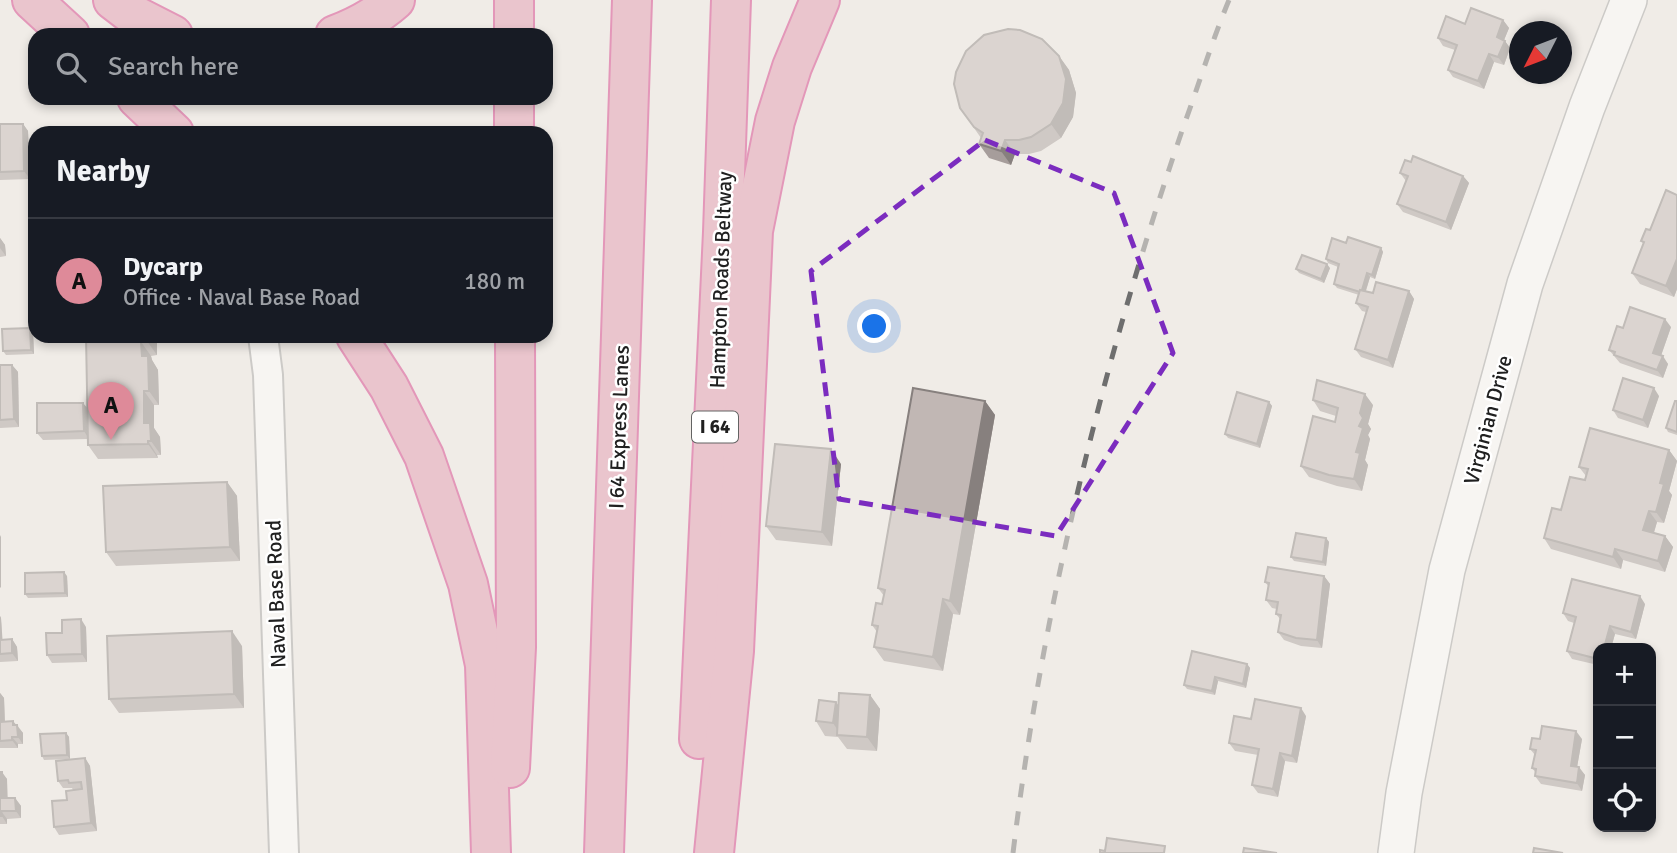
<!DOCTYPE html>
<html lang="en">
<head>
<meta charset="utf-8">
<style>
  body { margin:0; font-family:Signika,sans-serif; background:#242831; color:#f1f3f6 }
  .controls { position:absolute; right:21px; bottom:21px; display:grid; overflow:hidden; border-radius:14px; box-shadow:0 4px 10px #0003 }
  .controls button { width:63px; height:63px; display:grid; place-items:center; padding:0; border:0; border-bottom:2px solid #363941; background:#171b24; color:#f1f3f6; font:35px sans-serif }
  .compass { position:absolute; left:1509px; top:21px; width:63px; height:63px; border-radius:50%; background:#171b24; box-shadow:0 4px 10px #0003; rotate:228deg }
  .you { position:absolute; left:875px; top:327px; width:24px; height:24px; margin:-18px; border:5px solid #fff; border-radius:50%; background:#1a73e8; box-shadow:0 0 0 10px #1a73e833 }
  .badge { display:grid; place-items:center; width:46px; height:46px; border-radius:50%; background:#de8a99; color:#111; font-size:23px; font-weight:700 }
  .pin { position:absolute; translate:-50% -58px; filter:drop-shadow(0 2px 4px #0008) }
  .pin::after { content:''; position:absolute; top:37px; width:24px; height:21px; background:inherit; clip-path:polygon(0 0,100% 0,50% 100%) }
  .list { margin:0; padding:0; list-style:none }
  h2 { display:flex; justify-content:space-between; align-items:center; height:91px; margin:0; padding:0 28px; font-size:30px }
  h2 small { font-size:23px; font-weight:400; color:#9ea1a6 }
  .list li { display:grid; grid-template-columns:46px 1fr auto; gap:21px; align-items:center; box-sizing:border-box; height:126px; padding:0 28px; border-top:2px solid #363941 }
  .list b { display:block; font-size:26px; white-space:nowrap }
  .list p { margin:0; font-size:23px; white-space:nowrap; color:#9ea1a6 }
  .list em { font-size:23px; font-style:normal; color:#9ea1a6 }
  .icon { flex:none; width:38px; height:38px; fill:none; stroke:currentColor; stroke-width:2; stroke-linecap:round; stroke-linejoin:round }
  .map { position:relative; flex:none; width:1677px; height:853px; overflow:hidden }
  .search { position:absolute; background:#171b24; box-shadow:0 4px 10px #0003; left:28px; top:28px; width:525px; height:77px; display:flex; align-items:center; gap:18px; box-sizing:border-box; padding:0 24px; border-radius:21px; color:#9ea1a6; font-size:26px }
  .panel { position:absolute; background:#171b24; box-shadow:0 4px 10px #0003; left:28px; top:126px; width:525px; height:217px; border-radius:21px }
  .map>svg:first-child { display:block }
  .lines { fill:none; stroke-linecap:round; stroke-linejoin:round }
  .minor-casing { stroke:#a1a1a1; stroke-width:32 }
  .tertiary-casing { stroke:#a1a1a1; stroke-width:38 }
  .motorway-casing { stroke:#d33080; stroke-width:42 }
  .minor { stroke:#fff; stroke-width:28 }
  .tertiary { stroke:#fff; stroke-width:35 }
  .motorway { stroke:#e394ae; stroke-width:38 }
  .rail { stroke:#6e6e6e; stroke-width:5; stroke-dasharray:14 14; stroke-linecap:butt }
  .wall { fill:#a69d9b }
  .shaded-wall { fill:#87807e }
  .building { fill:#c1b7b4; stroke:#87807e; stroke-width:2 }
  .marked { fill:none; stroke:#7b2cbf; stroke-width:5; stroke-dasharray:14 9; stroke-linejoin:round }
  .labels { text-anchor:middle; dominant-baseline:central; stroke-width:5; stroke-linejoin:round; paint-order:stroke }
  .shield { fill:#fff; stroke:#636363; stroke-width:2 }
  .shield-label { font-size:19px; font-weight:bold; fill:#202020 }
  .street-label { font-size:21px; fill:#202020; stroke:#fff }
</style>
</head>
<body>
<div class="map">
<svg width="1677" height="853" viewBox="0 0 1677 853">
  <rect width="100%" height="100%" fill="#f0ece7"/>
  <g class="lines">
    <defs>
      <path id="minor" d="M263 336 268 375 284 853"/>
      <path id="tertiary" d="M1396 853 1404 793 1447 570 1525 284 1587 107 1629 0"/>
      <g id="motorway">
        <path d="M32 0 70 35"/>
        <path d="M113 0 130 13 173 35"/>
        <path d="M514 0V35"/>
        <path d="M335 35C357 27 378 15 395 0"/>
        <path d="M137 98 174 133"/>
        <path d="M514 98V133"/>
        <path d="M356 336 389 387 424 456 468 584 485 665 491 853"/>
        <path d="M699 739 723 232 731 0"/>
        <path d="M510 768 516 647 515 336"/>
        <path d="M604 853 632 0"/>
        <path d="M714 853 734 651 753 231 775 121 792 67 820 0"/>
      </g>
    </defs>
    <!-- minor casing -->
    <use href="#minor" class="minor-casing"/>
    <!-- tertiary casing -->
    <use href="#tertiary" class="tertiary-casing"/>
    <!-- motorway casing -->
    <use href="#motorway" class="motorway-casing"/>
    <!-- minor -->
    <use href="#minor" class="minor"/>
    <!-- tertiary -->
    <use href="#tertiary" class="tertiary"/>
    <!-- motorway -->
    <use href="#motorway" class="motorway"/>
    <!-- rail -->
    <path class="rail" d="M1013 853C1043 605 1103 361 1184 125 1199 84 1212 41 1229 0"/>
  </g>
  <!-- wall -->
  <g class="wall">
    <path d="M1503 20 1509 28 1504 40 1510 48 1504 65 1494 62 1484 89 1453 77 1448 70 1455 50 1443 46 1438 38 1465 24Z"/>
    <path d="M1059 56 1069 70 1076 93 1073 117 1061 138 1041 151 1029 154H1015L1011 165 989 158 979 144 981 138 960 108Z"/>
    <path d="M0 124H23L28 131 30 179 0 180Z"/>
    <path d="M1411 162 1463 176 1469 183 1451 230 1403 212 1397 204 1406 181 1400 173Z"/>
    <path d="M1677 195V289L1674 297 1640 284 1632 273 1644 244 1641 241Z"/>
    <path d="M0 238 5 245 6 256 0 257Z"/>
    <path d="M1346 243 1381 248 1383 252 1375 279 1370 277 1366 291 1373 293 1409 291 1414 299 1393 368 1361 357 1355 349 1366 312 1362 311 1356 303 1359 295 1337 288 1334 284 1338 267 1328 263 1326 259Z"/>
    <path d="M1330 268 1324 283 1299 273 1296 269Z"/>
    <path d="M1671 327 1661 356 1668 364 1663 378 1620 363 1609 350 1623 328Z"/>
    <path d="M30 328 33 332 34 354 6 355 3 351Z"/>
    <path d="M86 336H157V355L151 356 152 360 158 370 159 405H154V428L160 437 161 455H157L158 458 98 459 88 445V439L43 440 37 433 87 409Z"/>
    <path d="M0 365H12L18 372 19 427 0 428Z"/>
    <path d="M1659 396 1648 428 1618 418 1613 410Z"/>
    <path d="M1313 400 1373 405 1368 424 1371 429 1368 435 1370 439 1365 460 1368 465 1362 491 1337 486 1309 477 1301 466 1335 422 1336 416 1320 411Z"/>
    <path d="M985 401 995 415 960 615 953 614 943 671 884 661 874 647 877 632 872 625 882 604 884 596 878 588Z"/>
    <path d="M1677 401V435L1668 432 1666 428Z"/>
    <path d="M1269 402 1272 406 1260 448 1228 438 1225 434Z"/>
    <path d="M1669 450 1677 461 1669 491 1672 495 1664 523 1657 522 1654 533 1665 536 1673 547 1665 572 1623 560 1621 569 1551 549 1544 538 1561 510 1585 480 1586 476 1579 467Z"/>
    <path d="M841 464 832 546 776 540 766 526Z"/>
    <path d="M227 482 237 496 240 561 116 566 106 552Z"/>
    <path d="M1326 538 1329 542 1326 566 1294 561 1291 557Z"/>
    <path d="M67 576 68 597 28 598 25 594Z"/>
    <path d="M1324 576 1330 584 1322 648 1301 646 1284 640 1278 632 1280 619 1276 614 1277 609 1272 608 1266 600 1269 587 1265 582Z"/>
    <path d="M1645 604 1636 639 1615 634 1611 648H1598V665L1572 659 1567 651 1574 623 1568 621 1563 613Z"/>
    <path d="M0 616 1 618 2 639H12L17 647 18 661 0 662Z"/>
    <path d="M86 627 87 662 52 663 47 655 62 633Z"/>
    <path d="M242 646 244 708 119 713 109 699Z"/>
    <path d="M1247 664 1250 668 1246 688 1218 681 1215 695 1187 689 1184 685Z"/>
    <path d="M0 693 4 698 5 722 17 725 23 733V744H18V748H0Z"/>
    <path d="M870 695 880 709 877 751 847 749 838 737 825 736 816 721 836 702 838 705Z"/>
    <path d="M1306 716 1297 763 1285 761 1278 797 1258 793 1252 785 1258 755 1235 751 1229 743 1251 719Z"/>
    <path d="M66 733 69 737 70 759 44 760 42 756Z"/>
    <path d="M1540 739H1582L1577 767 1585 775 1582 791 1541 784 1535 776 1536 773 1532 768 1535 755 1530 749Z"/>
    <path d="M85 758 90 766 97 831 59 835 54 827 67 800 73 790 72 788H63L58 781Z"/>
    <path d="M0 772 7 779V798H15L21 806V818L7 819V824H0Z"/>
  </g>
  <!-- shaded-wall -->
  <g class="shaded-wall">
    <path d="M1503 20 1509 28 1502 45 1497 37Z"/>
    <path d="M1505 41 1510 48 1504 65 1498 57Z"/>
    <path d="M1489 54 1494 62 1484 89 1478 81Z"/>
    <path d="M1059 56 1069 70 1076 93 1073 117 1061 138 1051 124Z"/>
    <path d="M23 124 28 131 30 179 24 171Z"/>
    <path d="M1005 140 1015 154 1011 165 1001 151Z"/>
    <path d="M1463 176 1469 183 1451 230 1446 222Z"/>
    <path d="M0 238 5 245 6 256 0 248Z"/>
    <path d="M1381 248 1383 252 1375 279 1372 275Z"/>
    <path d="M1677 259V289L1674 297 1666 286Z"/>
    <path d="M1327 264 1330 268 1324 283 1321 279Z"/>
    <path d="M1367 273 1370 277 1364 296 1361 292Z"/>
    <path d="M1409 291 1414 299 1393 368 1388 360Z"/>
    <path d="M1665 319 1671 327 1659 361 1653 353Z"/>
    <path d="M30 328 33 332 34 354 31 350Z"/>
    <path d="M147 336H157V355L147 341Z"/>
    <path d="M141 342 151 356 152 360 158 370 159 405 149 391 142 356Z"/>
    <path d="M1663 356 1668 364 1663 378 1657 370Z"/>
    <path d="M12 365 18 372 19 427 14 419Z"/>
    <path d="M1654 388 1659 396 1648 428 1643 420Z"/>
    <path d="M144 391 154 405V428L160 437 161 455 151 441 144 423Z"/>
    <path d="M1365 394 1373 405 1368 424 1371 429 1368 435 1370 439 1365 460 1368 465 1362 491 1354 479 1360 413Z"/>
    <path d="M985 401 995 415 960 615 950 601Z"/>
    <path d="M1269 402 1272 406 1260 448 1257 444Z"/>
    <path d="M83 403 89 410V439L84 431Z"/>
    <path d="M148 441 157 455 158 458 148 444Z"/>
    <path d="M831 449 841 464 832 546 822 532Z"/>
    <path d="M1669 450 1677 461 1669 491 1672 495 1664 523 1656 512 1660 483Z"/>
    <path d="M227 482 237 496 240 561 230 547Z"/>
    <path d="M1649 511 1657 522 1651 541 1643 530Z"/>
    <path d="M0 535 1 537V588L0 587Z"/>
    <path d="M1665 536 1673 547 1665 572 1658 561Z"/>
    <path d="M1326 538 1329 542 1326 566 1323 562Z"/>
    <path d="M1615 549 1623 560 1621 569 1613 557Z"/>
    <path d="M64 572 67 576 68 597 65 593Z"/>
    <path d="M1324 576 1330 584 1322 648 1317 640Z"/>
    <path d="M1640 596 1645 604 1636 639 1631 632Z"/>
    <path d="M943 599 953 614 943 671 933 657Z"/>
    <path d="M0 616 1 618 3 647 0 643Z"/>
    <path d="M81 619 86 627 87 662 82 654Z"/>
    <path d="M1610 626 1615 634 1611 648H1604Z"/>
    <path d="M232 631 242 646 244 708 234 694Z"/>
    <path d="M12 639 17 647 18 661 12 653Z"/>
    <path d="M1247 664 1250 668 1246 688 1243 684Z"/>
    <path d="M1215 677 1218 681 1215 695 1212 691Z"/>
    <path d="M0 693 4 698 5 730 0 722Z"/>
    <path d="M870 695 880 709 877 751 867 737Z"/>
    <path d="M836 702 846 717 841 735 833 723Z"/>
    <path d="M1301 708 1306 716 1297 763 1292 756Z"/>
    <path d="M13 721 23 733V744L18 737 13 725Z"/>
    <path d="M1576 731 1582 739 1576 773 1571 766Z"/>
    <path d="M66 733 69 737 70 759 67 755Z"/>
    <path d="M12 737 18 744V748L12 740Z"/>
    <path d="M1280 753 1285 761 1278 797 1273 789Z"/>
    <path d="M85 758 90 766 97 831 91 823Z"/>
    <path d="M1579 767 1585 775 1582 791 1577 783Z"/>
    <path d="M2 772 7 779 8 806 2 798Z"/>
    <path d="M15 798 21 806V818L16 811Z"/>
    <path d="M1 811 7 819V824L2 816Z"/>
  </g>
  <!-- building -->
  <g class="building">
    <path d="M1471 8 1503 20 1497 37 1505 41 1498 57 1489 54 1478 81 1448 70 1457 45 1438 38 1446 16 1465 24Z"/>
    <path d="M1008 29 1020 30 1042 39 1059 56 1066 79 1063 103 1051 124 1031 137 1019 140H1005L1001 151 979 144 983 133 974 127 960 108 954 84 956 72 966 51 984 35Z"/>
    <path d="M0 124H23L24 171 0 172Z"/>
    <path d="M1413 156 1463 176 1446 222 1397 204 1408 176 1400 173 1405 160 1411 162Z"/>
    <path d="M1666 190 1677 195V259L1666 286 1632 273 1644 242 1641 241 1646 229 1650 230Z"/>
    <path d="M1348 237 1381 248 1372 275 1367 273 1362 290H1360V292L1334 284 1339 264 1326 259 1332 238 1346 243Z"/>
    <path d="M1302 255 1327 264 1321 279 1296 269Z"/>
    <path d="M1376 282 1409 291 1388 360 1355 349 1368 307 1356 303 1360 290 1373 293Z"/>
    <path d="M1630 307 1665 319 1653 353 1663 356 1657 370 1614 355 1615 352 1609 350 1617 326 1623 328Z"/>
    <path d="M30 328 31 350 3 351 2 329Z"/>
    <path d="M86 336H147V341L141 342 142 356H148L149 391H144V423H150L151 441H148V444L88 445Z"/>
    <path d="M0 365H12L14 419 0 420Z"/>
    <path d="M1623 378 1654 388 1643 420 1613 410Z"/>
    <path d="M1317 380 1365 394 1360 413 1363 418 1359 426 1363 428 1356 452 1360 453 1354 479 1329 475 1301 466 1313 416 1335 422 1338 408 1313 400Z"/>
    <path d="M913 388 985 401 950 601 943 599 933 657 874 647 878 626 872 625 876 603 882 604 885 590 878 588Z"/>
    <path d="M1237 392 1269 402 1257 444 1225 434Z"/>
    <path d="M1675 401H1677V432L1666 428Z"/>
    <path d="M37 403H83L84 431 37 433Z"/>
    <path d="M1590 428 1669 450 1660 483 1664 484 1656 512 1649 511 1643 530 1665 536 1658 561 1615 549 1613 557 1544 538 1552 508 1561 510 1570 477 1585 480 1588 469 1579 467Z"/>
    <path d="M775 444 831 449 822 532 766 526Z"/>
    <path d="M227 482 230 547 106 552 103 486Z"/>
    <path d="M1296 533 1326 538 1323 562 1291 557Z"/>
    <path d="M1268 567 1324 576 1317 640 1296 638 1278 632 1281 615 1276 614 1278 602 1266 600 1269 583 1265 582Z"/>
    <path d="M64 572 65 593 25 594V573Z"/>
    <path d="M1572 579 1640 596 1631 632 1610 626 1604 648H1598V659L1567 651 1576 617 1563 613Z"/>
    <path d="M81 619 82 654 47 655 46 633H62V620Z"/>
    <path d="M232 631 234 694 109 699 107 636Z"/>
    <path d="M12 639V653L0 654V640Z"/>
    <path d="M1192 651 1247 664 1243 684 1215 677 1212 691 1184 685Z"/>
    <path d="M839 693 870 695 867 737 837 735Z"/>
    <path d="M1255 699 1301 708 1292 756 1280 753 1273 789 1252 785 1259 749 1229 743 1234 716 1251 719Z"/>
    <path d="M819 700 836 702 833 723 816 721Z"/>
    <path d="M13 721V725H17L18 737H12V740L0 741V722Z"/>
    <path d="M1542 726 1576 731 1571 766 1579 767 1577 783 1535 776 1536 769 1532 768 1536 750 1530 749 1532 738 1540 739Z"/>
    <path d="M66 733 67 755 42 756 40 734Z"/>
    <path d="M85 758 91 823 54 827 52 801 67 800 66 791 82 789 81 782 69 783 68 780 58 781 56 761Z"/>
    <path d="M0 772H2V798H15L16 811H1L2 816H0Z"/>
    <path d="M1107 838 1165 846 1164 853H1100V850L1105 851Z"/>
    <path d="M1244 848 1277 853H1243Z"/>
    <path d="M1534 848 1563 853H1533Z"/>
  </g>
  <!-- marked area -->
  <path d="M0 0H1677V853H0ZM985 140 1114 193 1173 353 1056 536 839 499 811 271Z" fill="#f0ece7" fill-opacity=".55" fill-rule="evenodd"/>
  <path class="marked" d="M985 140 1114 193 1173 353 1056 536 839 499 811 271Z"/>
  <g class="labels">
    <!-- shield labels -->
    <rect class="shield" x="692" y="411.5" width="46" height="31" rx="5"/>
    <g class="shield-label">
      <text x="715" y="427">I 64</text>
    </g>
    <!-- street labels -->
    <g class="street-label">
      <text transform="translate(721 280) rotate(-88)">Hampton Roads Beltway</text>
      <text transform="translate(1488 420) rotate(-75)">Virginian Drive</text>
      <text transform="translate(619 427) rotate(-88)">I 64 Express Lanes</text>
      <text transform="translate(276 594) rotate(-92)">Naval Base Road</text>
    </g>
  </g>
</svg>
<div class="controls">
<button>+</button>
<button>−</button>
<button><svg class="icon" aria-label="locate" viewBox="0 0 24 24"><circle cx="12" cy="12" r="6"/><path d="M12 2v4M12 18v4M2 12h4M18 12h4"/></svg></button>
</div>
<svg class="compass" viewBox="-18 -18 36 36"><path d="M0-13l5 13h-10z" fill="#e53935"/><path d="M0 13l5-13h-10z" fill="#9ea1a6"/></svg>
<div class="you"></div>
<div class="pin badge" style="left:111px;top:440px">A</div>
<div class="search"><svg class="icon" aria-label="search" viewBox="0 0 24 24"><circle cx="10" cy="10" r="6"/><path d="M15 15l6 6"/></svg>Search here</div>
<section class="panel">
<h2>Nearby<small></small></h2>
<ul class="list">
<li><span class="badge">A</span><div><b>Dycarp</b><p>Office · Naval Base Road</p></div><em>180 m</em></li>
</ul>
</section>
</div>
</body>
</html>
